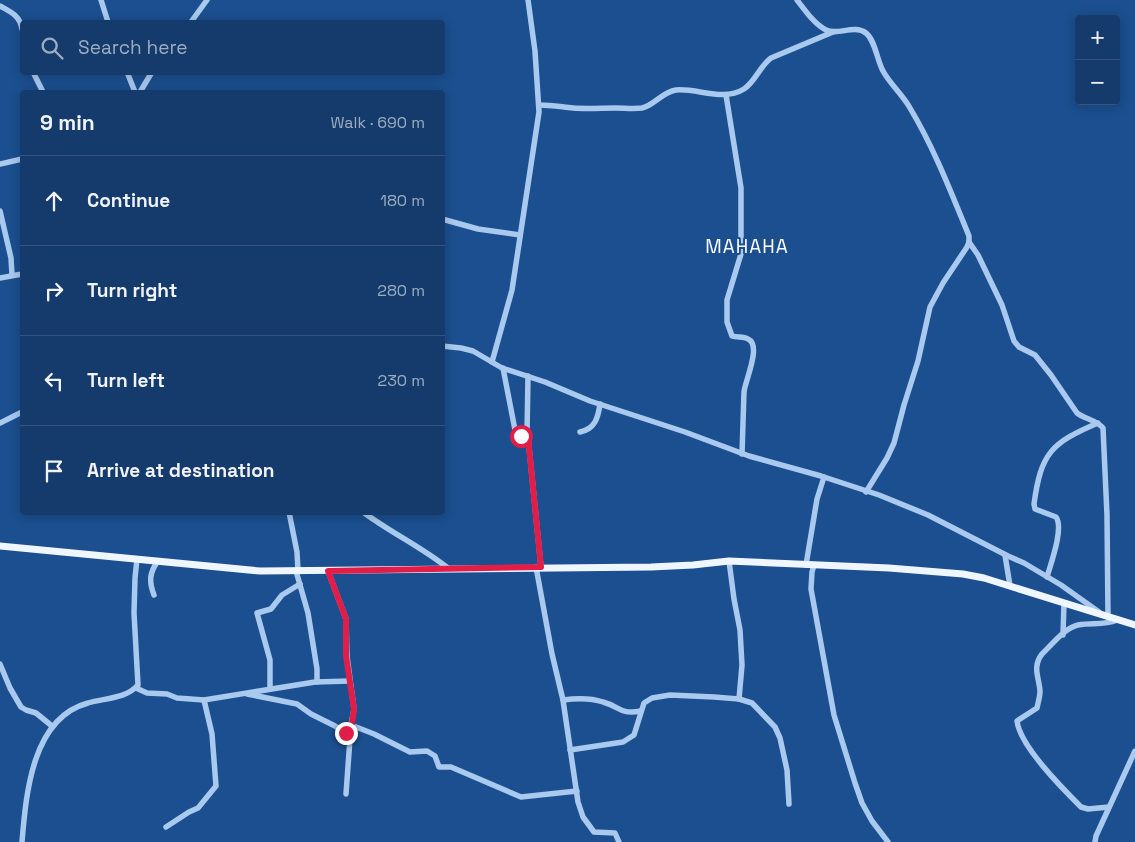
<!DOCTYPE html>
<html lang="en">
<head>
<meta charset="utf-8">
<style>
  body { margin:0; font-family:"Space Grotesk",sans-serif; background:#214673; color:#f1f3f6 }
  .controls { position:absolute; right:15px; top:15px; display:grid; overflow:hidden; border-radius:5px; box-shadow:0 2px 12px #0003 }
  .controls button { width:45px; height:45px; display:grid; place-items:center; padding:0; border:0; border-bottom:1px solid #33557e; background:#143b6b; color:#f1f3f6; font:25px sans-serif }
  .stop { position:absolute; width:15px; height:15px; margin:-11px; border:4px solid #e11d48; border-radius:50%; background:#fff }
  .stop.end { background:#e11d48; border-color:#fff; box-shadow:0 1px 5px #0008 }
  .list { margin:0; padding:0; list-style:none }
  h2 { display:flex; justify-content:space-between; align-items:center; height:65px; margin:0; padding:0 20px; font-size:21px }
  h2 small { font-size:16px; font-weight:400; color:#9dadc1 }
  .list li { display:grid; grid-template-columns:32px 1fr auto; gap:15px; align-items:center; box-sizing:border-box; height:90px; padding:0 20px; border-top:1px solid #33557e }
  .list b { display:block; font-size:19px; white-space:nowrap }
  .list em { font-size:16px; font-style:normal; color:#9dadc1 }
  .icon { flex:none; width:28px; height:28px; fill:none; stroke:currentColor; stroke-width:2; stroke-linecap:round; stroke-linejoin:round }
  .map { position:relative; flex:none; width:1135px; height:842px; overflow:hidden }
  .search { position:absolute; background:#143b6b; box-shadow:0 2px 12px #0003; left:20px; top:20px; width:425px; height:55px; display:flex; align-items:center; gap:12px; box-sizing:border-box; padding:0 18px; border-radius:5px; color:#9dadc1; font-size:19px }
  .panel { position:absolute; background:#143b6b; box-shadow:0 2px 12px #0003; left:20px; top:90px; width:425px; height:425px; border-radius:5px }
  .map>svg:first-child { display:block }
  .lines { fill:none; stroke-linecap:round; stroke-linejoin:round }
  .minor { stroke:#a9c9ee; stroke-width:5.5 }
  .major { stroke:#f0f6ff; stroke-width:7 }
  .route { stroke:#e11d48; stroke-width:6 }
  .labels { text-anchor:middle; dominant-baseline:central; stroke-width:4; stroke-linejoin:round; paint-order:stroke }
  .quarter-label { font-size:19px; letter-spacing:1px; fill:#fff; stroke:#1b4f8f }
</style>
</head>
<body>
<div class="map">
<svg width="1135" height="842" viewBox="0 0 1135 842">
  <rect width="100%" height="100%" fill="#1b4f8f"/>
  <g class="lines">
    <!-- minor -->
    <g class="minor">
      <path d="M101 0 108 22"/>
      <path d="M797 0C805 10 814 24 826 30 838 36 854 24 866 33 875 40 877 60 883 71 890 84 902 94 910 108 934 148 951 192 969 236V242L967 247 943 283 930 307 918 361 904 405 894 443 887 458 866 492"/>
      <path d="M0 6C11 12 20 16 22 29"/>
      <path d="M191 22 207 0"/>
      <path d="M33 72 43 92"/>
      <path d="M127 72 135 92"/>
      <path d="M140 92 152 72"/>
      <path d="M726 95 741 188V254L727 300V322L732 336C737 338 743 336 748 339 762 345 745 381 744 392L742 454"/>
      <path d="M539 105C551 105 562 107 573 108 587 109 602 108 616 108 624 108 634 109 642 108 655 105 662 92 676 90 698 88 723 102 744 89 755 82 760 66 771 58L833 32"/>
      <path d="M0 164 22 159"/>
      <path d="M0 211 11 258 12 275"/>
      <path d="M442 219 478 229 520 235"/>
      <path d="M969 242 978 255 1002 305 1014 341 1019 347 1035 355 1051 375 1077 413C1085 419 1096 420 1103 428L1107 515 1108 617"/>
      <path d="M0 278 22 274"/>
      <path d="M442 346 461 348 473 351 502 368 545 382 590 401 685 432 749 456 821 476 879 495 928 515 1008 556 1024 563 1061 585 1099 612"/>
      <path d="M492 362 512 290 539 112 535 51 528 0"/>
      <path d="M503 368 516 435 517 437 527 434 528 437 541 567"/>
      <path d="M0 423 22 412"/>
      <path d="M580 432C595 429 598 418 600 404"/>
      <path d="M527 434 528 376"/>
      <path d="M289 512 297 552 298 571"/>
      <path d="M363 512C391 533 422 547 449 569"/>
      <path d="M1005 555 1010 586"/>
      <path d="M729 561 734 599 740 630 742 665 739 699"/>
      <path d="M806 565 817 499 824 477"/>
      <path d="M814 565 812 572 811 589 834 715 855 783 862 803 872 821 888 842"/>
      <path d="M536 567 552 654 563 700 578 802 583 817 594 832 615 833 619 842"/>
      <path d="M296 571 308 613 317 669V682"/>
      <path d="M328 571 346 619 347 656 354 709 351 725 346 794"/>
      <path d="M1047 577C1051 563 1064 528 1056 517L1035 509 1034 504C1041 453 1051 443 1098 423"/>
      <path d="M154 595C149 582 149 573 158 561"/>
      <path d="M1063 635 1064 603"/>
      <path d="M0 664 10 688 21 707 26 710 36 713 52 726"/>
      <path d="M136 688 147 693 167 694 177 698 204 700 315 682 350 681"/>
      <path d="M270 689V660L257 613 271 609 282 595 300 584"/>
      <path d="M247 694 297 704 311 714 335 726 350 737"/>
      <path d="M563 700C577 698 591 698 603 702 621 707 620 715 641 711"/>
      <path d="M351 725 374 734 410 752 427 751 435 756 439 767H451L521 797 577 791"/>
      <path d="M570 750 623 742 634 735 644 703 652 698 670 695 714 697 739 699 752 703 775 727 780 738 787 770 789 804"/>
      <path d="M1109 807 1088 809 1081 807C1063 789 1020 746 1017 721L1037 708C1038 703 1040 697 1040 691 1039 677 1032 667 1042 654 1052 645 1064 628 1078 625 1092 622 1103 626 1117 620"/>
      <path d="M166 827 189 812 198 808 216 786 212 734 204 700"/>
      <path d="M22 842C26 794 32 718 88 703 104 698 126 699 138 685L134 613 135 578 137 559"/>
      <path d="M1095 842 1096 836 1135 751"/>
    </g>
    <!-- major -->
    <path class="major" d="M0 546 260 571 651 567 693 565 729 561 889 568 963 574 984 578 1135 625"/>
  </g>
  <g class="lines">
    <!-- route -->
    <path class="route" d="M346 733 350 737 354 709 346 656V619L328 571 541 567 528 437 527 434 521 436"/>
  </g>
  <g class="labels">
    <!-- quarter labels -->
    <g class="quarter-label">
      <text x="747" y="246">MAHAHA</text>
    </g>
  </g>
</svg>
<div class="controls">
<button>+</button>
<button>−</button>
</div>
<div class="stop" style="left:521px;top:436px"></div>
<div class="stop end" style="left:346px;top:733px"></div>
<div class="search"><svg class="icon" aria-label="search" viewBox="0 0 24 24"><circle cx="10" cy="10" r="6"/><path d="M15 15l6 6"/></svg>Search here</div>
<section class="panel">
<h2>9 min<small>Walk · 690 m</small></h2>
<ul class="list">
<li><svg class="icon" aria-label="ahead" viewBox="0 0 24 24"><path d="M12 20V5M6 11l6-6 6 6"/></svg><div><b>Continue</b></div><em>180 m</em></li>
<li><svg class="icon" aria-label="right" viewBox="0 0 24 24"><path d="M7 20v-9h11M14 6l5 5-5 5"/></svg><div><b>Turn right</b></div><em>280 m</em></li>
<li><svg class="icon" aria-label="left" viewBox="0 0 24 24"><path d="M17 20v-9H6M10 6l-5 5 5 5"/></svg><div><b>Turn left</b></div><em>230 m</em></li>
<li><svg class="icon" aria-label="arrive" viewBox="0 0 24 24"><path d="M6 21V4h12l-3 4 3 4H6"/></svg><div><b>Arrive at destination</b></div></li>
</ul>
</section>
</div>
</body>
</html>
